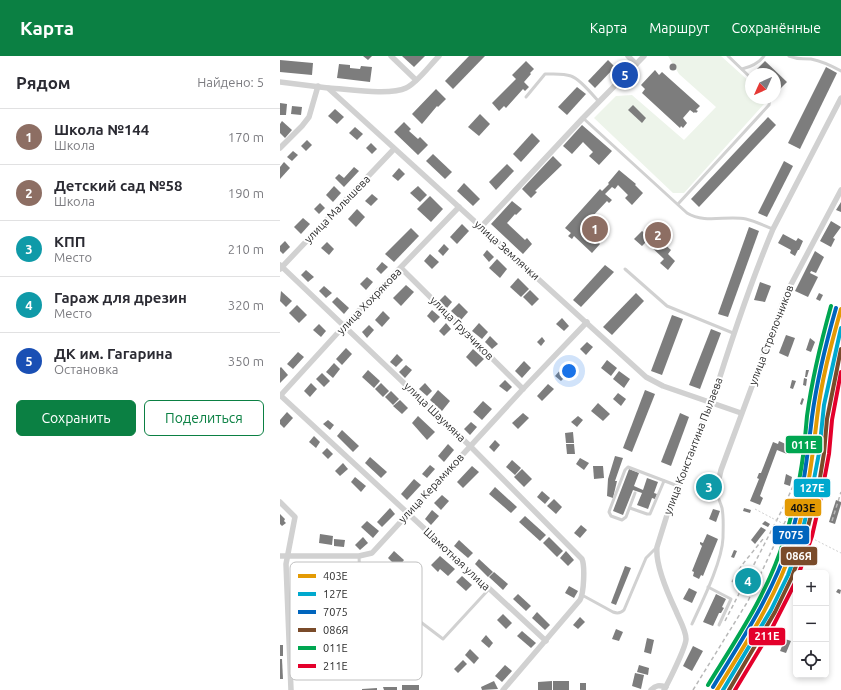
<!DOCTYPE html>
<html lang="ru">
<head>
<meta charset="utf-8">
<style>
  body { margin:0; font-family:Ubuntu,sans-serif; background:#f2f2f3; color:#2b2b33 }
  .controls { position:absolute; right:12px; bottom:12px; display:grid; overflow:hidden; border-radius:6px; box-shadow:0 2px 6px #0003 }
  .controls button { width:36px; height:36px; display:grid; place-items:center; padding:0; border:0; border-bottom:1px solid #e1e1e2; background:#fff; color:#2b2b33; font:20px sans-serif }
  .compass { position:absolute; left:465px; top:12px; width:36px; height:36px; border-radius:50%; background:#fff; box-shadow:0 2px 6px #0003; rotate:225deg }
  .you { position:absolute; left:289px; top:315px; width:14px; height:14px; margin:-10px; border:3px solid #fff; border-radius:50%; background:#1a73e8; box-shadow:0 0 0 6px #1a73e833 }
  .badge { display:grid; place-items:center; width:26px; height:26px; border-radius:50%; background:#0b8043; color:#fff; font-size:13px; font-weight:700 }
  .pin { position:absolute; translate:-50% -50%; border:2px solid #fff; box-shadow:0 1px 4px #0006 }
  .list { margin:0; padding:0; list-style:none }
  h2 { display:flex; justify-content:space-between; align-items:center; height:52px; margin:0; padding:0 16px; font-size:17px }
  h2 small { font-size:13px; font-weight:400; color:#7c7c81 }
  .list li { display:grid; grid-template-columns:26px 1fr auto; gap:12px; align-items:center; box-sizing:border-box; height:56px; padding:0 16px; border-top:1px solid #e1e1e2 }
  .list b { display:block; font-size:15px; white-space:nowrap }
  .list p { margin:0; font-size:13px; white-space:nowrap; color:#7c7c81 }
  .list em { font-size:13px; font-style:normal; color:#7c7c81 }
  .actions { display:flex; gap:8px; padding:12px 16px }
  .actions a { flex:1; padding:9px 0; border:1px solid #0b8043; border-radius:6px; text-align:center; font-size:14px; color:#0b8043 }
  .actions .main { background:#0b8043; color:#fff }
  .icon { flex:none; width:22px; height:22px; fill:none; stroke:currentColor; stroke-width:2; stroke-linecap:round; stroke-linejoin:round }
  .map { position:relative; flex:none; width:561px; height:634px; overflow:hidden }
  header { display:flex; align-items:center; gap:24px; box-sizing:border-box; height:56px; padding:0 20px; background:#0b8043; color:#fff }
  header strong { font-size:19px }
  nav { display:flex; gap:22px; margin-inline-start:auto; font-size:14px }
  main { display:flex }
  aside { flex:1; background:#fff }
  .map>svg:first-child { display:block }
  .green { fill:#edf4ea }
  .building { fill:#7d7d7d }
  .lines { fill:none; stroke-linecap:round; stroke-linejoin:round }
  .path { stroke:#d1d1d1; stroke-width:1; stroke-dasharray:2 2; stroke-linecap:butt }
  .service { stroke:#d1d1d1; stroke-width:3 }
  .minor { stroke:#d1d1d1; stroke-width:5.5 }
  .rail { stroke:#b8b8b8; stroke-width:1.5; stroke-dasharray:4 3; stroke-linecap:butt }
  .path-bridge { stroke:#d1d1d1; stroke-width:1; stroke-dasharray:2 2; stroke-linecap:butt }
  .rail-1-casing { stroke:#fff; stroke-width:7 }
  .rail-2-casing { stroke:#fff; stroke-width:7 }
  .rail-3-casing { stroke:#fff; stroke-width:7 }
  .rail-4-casing { stroke:#fff; stroke-width:7 }
  .rail-5-casing { stroke:#fff; stroke-width:7 }
  .rail-6-casing { stroke:#fff; stroke-width:7 }
  .rail-1 { stroke:#e39a04; stroke-width:4 }
  .rail-2 { stroke:#00a9ce; stroke-width:4 }
  .rail-3 { stroke:#0065bd; stroke-width:4 }
  .rail-4 { stroke:#7a4b2a; stroke-width:4 }
  .rail-5 { stroke:#00a651; stroke-width:4 }
  .rail-6 { stroke:#e4002b; stroke-width:4 }
  .labels { text-anchor:middle; dominant-baseline:central; stroke-width:4; stroke-linejoin:round; paint-order:stroke }
  .street-label { font-size:11px; fill:#2c2c2c; stroke:#fff }
  .key { fill:#fff; stroke:#c0c0c0; stroke-width:1 }
  .key-label { font-size:11px; fill:#2c2c2c }
  .line-badge { stroke:#fff; stroke-width:1.5 }
  .badge-label { font-size:11px; text-anchor:middle; font-weight:bold; fill:#fff }
  .pale-badge-label { font-size:11px; text-anchor:middle; font-weight:bold; fill:#111 }
</style>
</head>
<body>
<header>
<strong>Карта</strong>
<nav><a>Карта</a><a>Маршрут</a><a>Сохранённые</a></nav>
</header>
<main>
<aside>
<h2>Рядом<small>Найдено: 5</small></h2>
<ul class="list">
<li><span class="badge" style="background:#8d6e63">1</span><div><b>Школа №144</b><p>Школа</p></div><em>170 m</em></li>
<li><span class="badge" style="background:#8d6e63">2</span><div><b>Детский сад №58</b><p>Школа</p></div><em>190 m</em></li>
<li><span class="badge" style="background:#0f9aa8">3</span><div><b>КПП</b><p>Место</p></div><em>210 m</em></li>
<li><span class="badge" style="background:#0f9aa8">4</span><div><b>Гараж для дрезин</b><p>Место</p></div><em>320 m</em></li>
<li><span class="badge" style="background:#1a4fb4">5</span><div><b>ДК им. Гагарина</b><p>Остановка</p></div><em>350 m</em></li>
</ul>
<div class="actions"><a class="main">Сохранить</a><a>Поделиться</a></div>
</aside>
<div class="map">
<svg width="561" height="634" viewBox="0 0 561 634">
  <rect width="100%" height="100%" fill="#fff"/>
  <!-- green -->
  <path class="green" d="M388 0H441L471 27V42H484L485 47 404 137H393L314 62 336 40 352 39 404 84 436 51 399 18Z"/>
  <!-- building -->
  <g class="building">
    <path d="M83 0H92L88 4Z"/>
    <path d="M122 0H145L134 11Z"/>
    <path d="M189 0H205L173 33 165 25Z"/>
    <path d="M0 4 33 7 32 19 0 16Z"/>
    <path d="M328 4 335 11 315 32 308 25Z"/>
    <path d="M246 5 254 13 250 17 251 18 244 26 249 31 245 35 243 33 226 52 224 50 219 55 212 47 236 23 232 19Z"/>
    <path d="M485 5 507 26 499 34 495 30V18H482L477 13Z"/>
    <circle cx="393" cy="11" r="3.5"/>
    <path d="M59 8 70 9V12L80 13 81 10 92 11 90 26 57 22Z"/>
    <path d="M546 11 557 17 520 93 508 87Z"/>
    <path d="M375 14 379 19 382 16 420 50 416 54 418 55 416 57 415 56 414 57 410 54 403 62 407 67 403 72 401 70 400 72 362 37 365 33 361 29Z"/>
    <path d="M297 31 306 38 287 59 278 51Z"/>
    <path d="M156 33 166 43 158 51 157 50 142 68 132 58Z"/>
    <path d="M0 47 7 48 6 59H0Z"/>
    <path d="M353 49 366 62 362 67 348 54Z"/>
    <path d="M12 50 22 51 21 59 11 58Z"/>
    <path d="M55 53 64 61 57 68 48 60Z"/>
    <path d="M200 58 210 68 199 80 188 71Z"/>
    <path d="M488 61 496 69 419 151 411 143Z"/>
    <path d="M2 65 12 74 5 82 0 77V68Z"/>
    <path d="M124 66 131 73 129 75 138 83 140 81 148 89 138 99 114 76Z"/>
    <path d="M302 69 332 95 319 109 309 100 313 96 303 86 292 98 283 90Z"/>
    <path d="M75 71 83 78 77 84 69 77Z"/>
    <path d="M252 77 260 85 241 106 233 98Z"/>
    <path d="M27 84 32 89 26 95 21 90Z"/>
    <path d="M91 87 97 93 92 98 86 92Z"/>
    <path d="M13 95 18 99 12 105 7 101Z"/>
    <path d="M153 98 172 116 165 123 146 105Z"/>
    <path d="M273 100 282 109 255 135 257 136 251 142 242 133Z"/>
    <path d="M504 105 513 110 487 161 478 157Z"/>
    <path d="M4 106 10 112 0 123V111Z"/>
    <path d="M227 108 234 115 216 134 209 126Z"/>
    <path d="M74 111 79 115 64 131 55 122 59 118 64 122Z"/>
    <path d="M119 112 125 118 118 125 112 120Z"/>
    <path d="M339 114 356 128 355 129 363 137 352 149 345 142 348 139 338 129 335 133 332 131 325 138 332 144 329 147 327 145 311 162 313 165 310 168 307 166 302 172 320 188 312 197 294 180 292 183 288 180 291 177 285 172 320 133 322 135 329 128 328 127Z"/>
    <path d="M184 127 200 143 193 150 177 135Z"/>
    <path d="M54 130 61 137 53 146 46 139Z"/>
    <path d="M138 130 147 139 140 146 130 137Z"/>
    <path d="M92 138 98 143 91 150 85 145Z"/>
    <path d="M150 140 163 153 151 166 137 153Z"/>
    <path d="M232 145 242 153 236 159 235 158 227 167 245 184 247 182 252 188 243 198 211 168Z"/>
    <path d="M561 146V156L556 154Z"/>
    <path d="M40 147 45 152 39 158 34 153Z"/>
    <path d="M77 153 85 161 76 171 68 163Z"/>
    <path d="M23 162 30 168 21 178 14 171Z"/>
    <path d="M551 165 561 171 553 182 555 183 551 191 540 185Z"/>
    <path d="M182 168 189 175 177 188 170 181Z"/>
    <path d="M469 171 479 175 448 261 438 258Z"/>
    <path d="M131 172 139 180 114 206 105 198Z"/>
    <path d="M362 175 370 181 373 178 391 194 388 198 395 205 388 214 380 207 384 203 366 186 362 190 354 183Z"/>
    <path d="M503 178 516 185 518 182 523 185 519 194H518L515 200 510 197 511 194 498 187Z"/>
    <path d="M5 185 10 191 3 198 0 195V190Z"/>
    <path d="M47 186 54 193 49 199 41 192Z"/>
    <path d="M164 188 169 193 163 200 158 195Z"/>
    <path d="M207 194 214 201 209 206 203 199Z"/>
    <path d="M535 195 544 201 536 217 531 215 530 217 538 221 528 241 515 235Z"/>
    <path d="M150 198 159 206 152 213 144 205Z"/>
    <path d="M217 203 227 213 220 222 209 212Z"/>
    <path d="M102 206 108 211 101 218 96 213Z"/>
    <path d="M325 209 334 216 301 251 293 244Z"/>
    <path d="M26 214 34 221 28 226 21 219Z"/>
    <path d="M87 221 93 226 86 234 80 228Z"/>
    <path d="M238 222 249 233 241 241 230 231Z"/>
    <path d="M480 226 491 230 485 246 474 244Z"/>
    <path d="M126 229 134 236 121 250 113 242Z"/>
    <path d="M44 230 52 237 46 242 39 235Z"/>
    <path d="M250 234 259 243 252 250 243 241Z"/>
    <path d="M1 235 12 245 6 251 0 245Z"/>
    <path d="M356 237 364 245 332 279 323 271Z"/>
    <path d="M539 237 543 239 540 245 536 243Z"/>
    <path d="M165 239 172 246 167 252 159 245Z"/>
    <path d="M57 241 69 252 64 258 52 246Z"/>
    <path d="M179 247 188 256 181 264 171 255Z"/>
    <path d="M17 249 27 259 19 267 9 257Z"/>
    <path d="M152 254 160 261 154 267 147 260Z"/>
    <path d="M103 255 110 262 102 271 95 264Z"/>
    <path d="M392 259 403 263 382 319 371 315Z"/>
    <path d="M282 262 289 270 284 275 276 268Z"/>
    <path d="M166 267 171 273 164 280 159 275Z"/>
    <path d="M199 267 208 276 202 283 192 275Z"/>
    <path d="M39 268 46 275 41 281 33 274Z"/>
    <path d="M89 269 94 274 87 282 82 276Z"/>
    <path d="M431 273 441 277 420 333 409 329Z"/>
    <path d="M506 279 515 282 508 301 499 297Z"/>
    <path d="M210 280 218 288 212 293 205 286Z"/>
    <path d="M262 281 265 285 261 290 257 286Z"/>
    <path d="M530 282 535 286 531 296 526 294Z"/>
    <path d="M307 286 313 291 306 299 300 293Z"/>
    <path d="M66 292 72 298 62 309 56 303Z"/>
    <path d="M193 293 204 303 196 311 186 301Z"/>
    <path d="M18 296 24 301 13 313 7 308Z"/>
    <path d="M117 298 123 304 116 311 110 306Z"/>
    <path d="M327 304 337 312 331 320 321 312Z"/>
    <path d="M244 305 251 312 242 322 235 315Z"/>
    <path d="M54 307 60 313 53 322 46 316Z"/>
    <path d="M126 309 132 314 125 322 119 316Z"/>
    <path d="M1 311 8 319 0 327V312Z"/>
    <path d="M282 312 288 318 281 325 275 320Z"/>
    <path d="M88 314 100 325 94 332 82 321Z"/>
    <path d="M526 314H529L527 321H525Z"/>
    <path d="M339 315 350 323 344 332 333 323Z"/>
    <path d="M42 317 50 325 44 331 36 323Z"/>
    <path d="M524 322 527 323 526 330 523 329Z"/>
    <path d="M225 324 232 331 227 336 219 330Z"/>
    <path d="M512 324 516 325 513 333 510 332Z"/>
    <path d="M31 327 37 333 30 341 24 335Z"/>
    <path d="M101 327 109 335 103 341 95 333Z"/>
    <path d="M145 327 152 335 147 340 139 333Z"/>
    <path d="M268 328 274 333 262 345 257 340Z"/>
    <path d="M158 334 170 345 162 355 150 344Z"/>
    <path d="M365 334 375 338 352 396 343 392Z"/>
    <path d="M111 335 119 343 113 349 105 341Z"/>
    <path d="M338 337 346 343 341 350 333 343Z"/>
    <path d="M522 342 524 343 522 349 520 348Z"/>
    <path d="M120 344 128 352 122 358 113 350Z"/>
    <path d="M203 345 212 353 202 364 193 356Z"/>
    <path d="M318 347 330 358 323 365 311 355Z"/>
    <path d="M7 356 13 362 4 372 0 368V364Z"/>
    <path d="M243 357 249 362 238 373 232 367Z"/>
    <path d="M400 357 409 361 391 410 381 406Z"/>
    <path d="M138 360 155 376 147 384 132 367Z"/>
    <path d="M298 360 303 364 297 371 291 366Z"/>
    <path d="M48 364 54 369 50 374 43 368Z"/>
    <path d="M191 366 197 371 190 379 184 373Z"/>
    <path d="M62 374 79 390 73 396 57 380Z"/>
    <path d="M293 376 294 387H286L285 377Z"/>
    <path d="M34 380 40 386 36 392 29 386Z"/>
    <path d="M215 384 220 389 214 396 209 391Z"/>
    <path d="M499 385 510 390 507 398 497 394 480 440 483 442 480 449 470 445 479 423 477 422 479 417H481L493 386 498 388Z"/>
    <path d="M168 388 174 394 164 406 158 400Z"/>
    <path d="M286 388H294L295 398H287Z"/>
    <path d="M47 392 53 398 48 403 42 397Z"/>
    <path d="M335 400 343 402 335 425H337L333 442 327 440 328 423Z"/>
    <path d="M90 401 107 416 101 422 85 407Z"/>
    <path d="M300 402 309 407 304 414 296 408Z"/>
    <path d="M232 404 241 412 235 419 226 411Z"/>
    <path d="M63 407 68 413 60 420 55 415Z"/>
    <path d="M150 409 155 413 147 422 142 418Z"/>
    <path d="M192 410 199 416 183 432 177 426Z"/>
    <path d="M313 410H323L324 422 314 423Z"/>
    <path d="M242 413 252 423 244 431 234 421Z"/>
    <path d="M349 413 359 417 354 430 363 434 367 422 378 426 374 437 377 438 375 443 372 442 368 453 357 449 362 437 353 434 343 459 333 455Z"/>
    <path d="M506 418 512 421 510 430 504 428Z"/>
    <path d="M75 421 86 430 81 436 71 426Z"/>
    <path d="M134 423 141 429 127 444 121 438Z"/>
    <path d="M429 428 432 430 430 434 427 433Z"/>
    <path d="M215 431 237 451 231 457 209 438Z"/>
    <path d="M262 435 270 442 265 448 257 441Z"/>
    <path d="M162 439 169 445 161 454 154 447Z"/>
    <path d="M274 443 282 451 276 458 267 450Z"/>
    <path d="M556 444 561 446V448L555 468 549 466Z"/>
    <path d="M110 452 115 458 102 471 97 466Z"/>
    <path d="M464 452 471 454 470 457 463 455Z"/>
    <path d="M433 453 440 455 436 466 429 463Z"/>
    <path d="M152 454 159 460 151 469 145 463Z"/>
    <path d="M0 458 5 463 4 465 6 467 2 470 0 468Z"/>
    <path d="M245 460 266 479 260 485 239 466Z"/>
    <path d="M87 465 99 475 93 482 81 471Z"/>
    <path d="M485 465 490 468 488 471 482 468Z"/>
    <path d="M301 469 307 474 300 482 294 477Z"/>
    <path d="M481 471 486 474 475 488 471 484Z"/>
    <path d="M40 478 53 480 52 489 39 487Z"/>
    <path d="M427 478 438 483 423 520 421 519 419 523 413 520 414 516 412 515 422 490 420 488V486L423 487Z"/>
    <path d="M83 481 88 487 80 494 75 489Z"/>
    <path d="M269 481 283 495 277 501 263 487Z"/>
    <path d="M54 483 65 484 64 491 54 490Z"/>
    <path d="M179 484 193 497 188 502 174 490Z"/>
    <path d="M454 494 457 495 454 502 451 501Z"/>
    <path d="M114 495 124 504 118 512 108 502Z"/>
    <path d="M286 495 294 504 288 510 280 502Z"/>
    <path d="M160 500 175 513 168 520 160 513 158 516 151 509Z"/>
    <path d="M199 503 213 516 208 521 195 508Z"/>
    <path d="M345 510 351 512 336 549 331 547Z"/>
    <path d="M469 512 479 516 467 539 457 534Z"/>
    <path d="M214 516 228 528 223 534 209 521Z"/>
    <path d="M182 520 192 529 186 535 176 526Z"/>
    <path d="M289 530 298 535 294 542 285 537Z"/>
    <path d="M409 532 417 536 412 547 403 543Z"/>
    <path d="M558 533 561 534 560 538 556 536Z"/>
    <path d="M238 538 251 550 246 555 233 543Z"/>
    <path d="M436 538 446 543 442 551 444 552 441 557H439L433 570 423 566Z"/>
    <path d="M257 556 270 569 265 574 252 562Z"/>
    <path d="M223 558 232 567 226 573 217 564Z"/>
    <path d="M300 561 305 566 298 573 293 569Z"/>
    <path d="M336 573 343 576 339 585 332 583Z"/>
    <path d="M242 575 256 587 251 592 237 580Z"/>
    <path d="M206 579 213 587 209 592 201 585Z"/>
    <path d="M367 582 374 584 371 598 364 596Z"/>
    <path d="M505 583 511 585 506 597 500 595Z"/>
    <rect x="0" y="589" width="3" height="11"/>
    <path d="M413 590 423 595 412 615 403 610Z"/>
    <path d="M190 593 199 602 194 608 185 599Z"/>
    <path d="M0 603H2L3 623H0Z"/>
    <path d="M183 604 187 608 178 617 174 613Z"/>
    <path d="M225 609 232 615 222 626 215 620Z"/>
    <path d="M359 609 369 612 368 619 357 616Z"/>
    <path d="M355 617 364 619 361 633 352 630Z"/>
    <path d="M214 625 218 633 202 634 201 631Z"/>
    <path d="M272 625V634H258V626Z"/>
    <rect x="273" y="625" width="16" height="9"/>
    <rect x="300" y="627" width="6" height="7"/>
    <rect x="122" y="629" width="17" height="5"/>
    <path d="M103 631H117V634H104Z"/>
    <path d="M97 632V634H82V633Z"/>
  </g>
  <g class="lines">
    <!-- path -->
    <path class="path" d="M475 453 492 462"/>
    <!-- service -->
    <g class="service">
      <path d="M448 0 471 22"/>
      <path d="M509 0C519 4 521 2 531 3 541 5 552 10 561 15"/>
      <path d="M462 13C470 11 479 7 484 0"/>
      <path d="M246 41 265 18C273 18 283 17 291 20 300 23 312 38 319 46"/>
      <path d="M303 62 407 157C425 168 447 159 466 163 475 165 485 170 493 173"/>
      <path d="M398 148 489 49 490 42"/>
      <path d="M345 213 387 250 453 277"/>
      <path d="M355 437 346 461 342 464 331 460 329 456 330 453 345 414 348 411 398 430"/>
      <path d="M350 452 367 458H370L384 425"/>
      <path d="M79 500 82 575"/>
      <path d="M428 531 451 543 439 569"/>
      <path d="M302 539 333 556C338 558 341 557 344 554L366 502 377 491"/>
      <path d="M138 564 163 583 210 532"/>
      <path d="M412 568C422 546 442 506 443 482 443 472 444 462 442 452 440 445 436 439 437 431"/>
    </g>
    <!-- minor -->
    <g class="minor">
      <path d="M111 0 136 24"/>
      <path d="M348 0 356 8"/>
      <path d="M0 26 48 32 366 321 383 330 461 357"/>
      <path d="M49 32C67 33 110 40 126 32 137 27 149 10 159 0"/>
      <path d="M0 92 22 70 29 61 38 30"/>
      <path d="M201 171 303 62 364 0"/>
      <path d="M0 209 190 390 302 503C305 510 304 537 300 544L223 634"/>
      <path d="M121 212 243 333"/>
      <path d="M0 213 114 93"/>
      <path d="M0 339 266 585"/>
      <path d="M0 340 64 270 179 151"/>
      <path d="M437 431 441 414 506 238 561 134"/>
      <path d="M0 446 15 461 6 508 11 634"/>
      <path d="M0 500H79L92 497 243 333 307 266"/>
      <path d="M371 634C376 629 379 629 386 631"/>
      <path d="M384 634C389 625 406 591 406 583 406 574 399 563 396 555 388 538 375 509 377 491L387 459 427 356 432 346C450 288 469 230 493 173L561 42"/>
    </g>
    <!-- rail -->
    <g class="rail">
      <path d="M552 465 561 436"/>
      <path d="M452 526 462 509 483 483"/>
      <path d="M445 565 505 448 514 428"/>
      <path d="M413 634 468 545 512 451 520 421 544 306"/>
    </g>
    <!-- path-bridge -->
    <path class="path-bridge" d="M492 462 561 497"/>
    <defs>
      <path id="rail-1" d="M437 634C466 587 497 540 514 487 527 446 532 405 537 362 541 326 551 289 561 253"/>
      <path id="rail-2" d="M443 634 491 554 508 519 519 489 531 439 539 397 544 349 561 272"/>
      <path id="rail-3" d="M433 631C461 585 492 539 509 487 522 446 527 404 532 361 537 324 546 287 556 252"/>
      <path id="rail-4" d="M449 634 495 556 512 521 523 490 539 428 544 397 547 363 561 293"/>
      <path id="rail-5" d="M428 629C457 582 488 537 504 484 514 455 520 424 524 393 525 382 526 371 527 360 532 323 541 286 551 250"/>
      <g id="rail-6">
        <path d="M519 517 532 480 541 441 549 398 552 364 561 316"/>
        <path d="M455 634 490 576 516 525"/>
      </g>
    </defs>
    <!-- rail-1 casing -->
    <use href="#rail-1" class="rail-1-casing"/>
    <!-- rail-2 casing -->
    <use href="#rail-2" class="rail-2-casing"/>
    <!-- rail-3 casing -->
    <use href="#rail-3" class="rail-3-casing"/>
    <!-- rail-4 casing -->
    <use href="#rail-4" class="rail-4-casing"/>
    <!-- rail-5 casing -->
    <use href="#rail-5" class="rail-5-casing"/>
    <!-- rail-6 casing -->
    <use href="#rail-6" class="rail-6-casing"/>
    <!-- rail-1 -->
    <use href="#rail-1" class="rail-1"/>
    <!-- rail-2 -->
    <use href="#rail-2" class="rail-2"/>
    <!-- rail-3 -->
    <use href="#rail-3" class="rail-3"/>
    <!-- rail-4 -->
    <use href="#rail-4" class="rail-4"/>
    <!-- rail-5 -->
    <use href="#rail-5" class="rail-5"/>
    <!-- rail-6 -->
    <use href="#rail-6" class="rail-6"/>
  </g>
  <g class="labels">
    <!-- street labels -->
    <g class="street-label">
      <text transform="translate(57 153) rotate(-46)">улица Малышева</text>
      <text transform="translate(227 194) rotate(42)">улица Землячки</text>
      <text transform="translate(89 245) rotate(-46)">улица Хохрякова</text>
      <text transform="translate(182 272) rotate(45)">улица Грузчиков</text>
      <text transform="translate(491 279) rotate(-69)">улица Стрелочников</text>
      <text transform="translate(155 356) rotate(44)">улица Шаумяна</text>
      <text transform="translate(413 390) rotate(-69)">улица Константина Пылаева</text>
      <text transform="translate(151 432) rotate(-47)">улица Керамиков</text>
      <text transform="translate(177 503) rotate(43)">Шамотная улица</text>
    </g>
  </g>
  <!-- legend -->
  <rect x="10" y="506" width="132" height="118" rx="6" class="key"/>
  <rect x="18" y="518" width="18" height="4" fill="#e39a04"/>
  <rect x="18" y="536" width="18" height="4" fill="#00a9ce"/>
  <rect x="18" y="554" width="18" height="4" fill="#0065bd"/>
  <rect x="18" y="572" width="18" height="4" fill="#7a4b2a"/>
  <rect x="18" y="590" width="18" height="4" fill="#00a651"/>
  <rect x="18" y="608" width="18" height="4" fill="#e4002b"/>
  <g class="key-label">
    <text x="43" y="524">403Е</text>
    <text x="43" y="542">127Е</text>
    <text x="43" y="560">7075</text>
    <text x="43" y="578">086Я</text>
    <text x="43" y="596">011Е</text>
    <text x="43" y="614">211Е</text>
  </g>
  <g class="line-badge">
    <rect x="505" y="379" width="38" height="19" rx="4" fill="#00a651"/>
    <rect x="513" y="422" width="38" height="20" rx="4" fill="#00a9ce"/>
    <rect x="504" y="442" width="38" height="19" rx="4" fill="#e39a04"/>
    <rect x="492" y="469" width="38" height="20" rx="4" fill="#0065bd"/>
    <rect x="500" y="490" width="38" height="20" rx="4" fill="#7a4b2a"/>
    <rect x="468" y="571" width="38" height="19" rx="4" fill="#e4002b"/>
  </g>
  <g class="badge-label">
    <text x="524" y="393">011Е</text>
    <text x="532" y="436">127Е</text>
    <text x="511" y="483">7075</text>
    <text x="519" y="504">086Я</text>
    <text x="487" y="584">211Е</text>
  </g>
  <g class="pale-badge-label">
    <text x="523" y="456">403Е</text>
  </g>
</svg>
<div class="controls">
<button>+</button>
<button>−</button>
<button><svg class="icon" aria-label="locate" viewBox="0 0 24 24"><circle cx="12" cy="12" r="6"/><path d="M12 2v4M12 18v4M2 12h4M18 12h4"/></svg></button>
</div>
<svg class="compass" viewBox="-18 -18 36 36"><path d="M0-13l5 13h-10z" fill="#e53935"/><path d="M0 13l5-13h-10z" fill="#7c7c81"/></svg>
<div class="you"></div>
<div class="pin badge" style="left:315px;top:173px;background:#8d6e63">1</div>
<div class="pin badge" style="left:378px;top:179px;background:#8d6e63">2</div>
<div class="pin badge" style="left:429px;top:431px;background:#0f9aa8">3</div>
<div class="pin badge" style="left:468px;top:525px;background:#0f9aa8">4</div>
<div class="pin badge" style="left:345px;top:19px;background:#1a4fb4">5</div>
</div>
</main>
</body>
</html>
